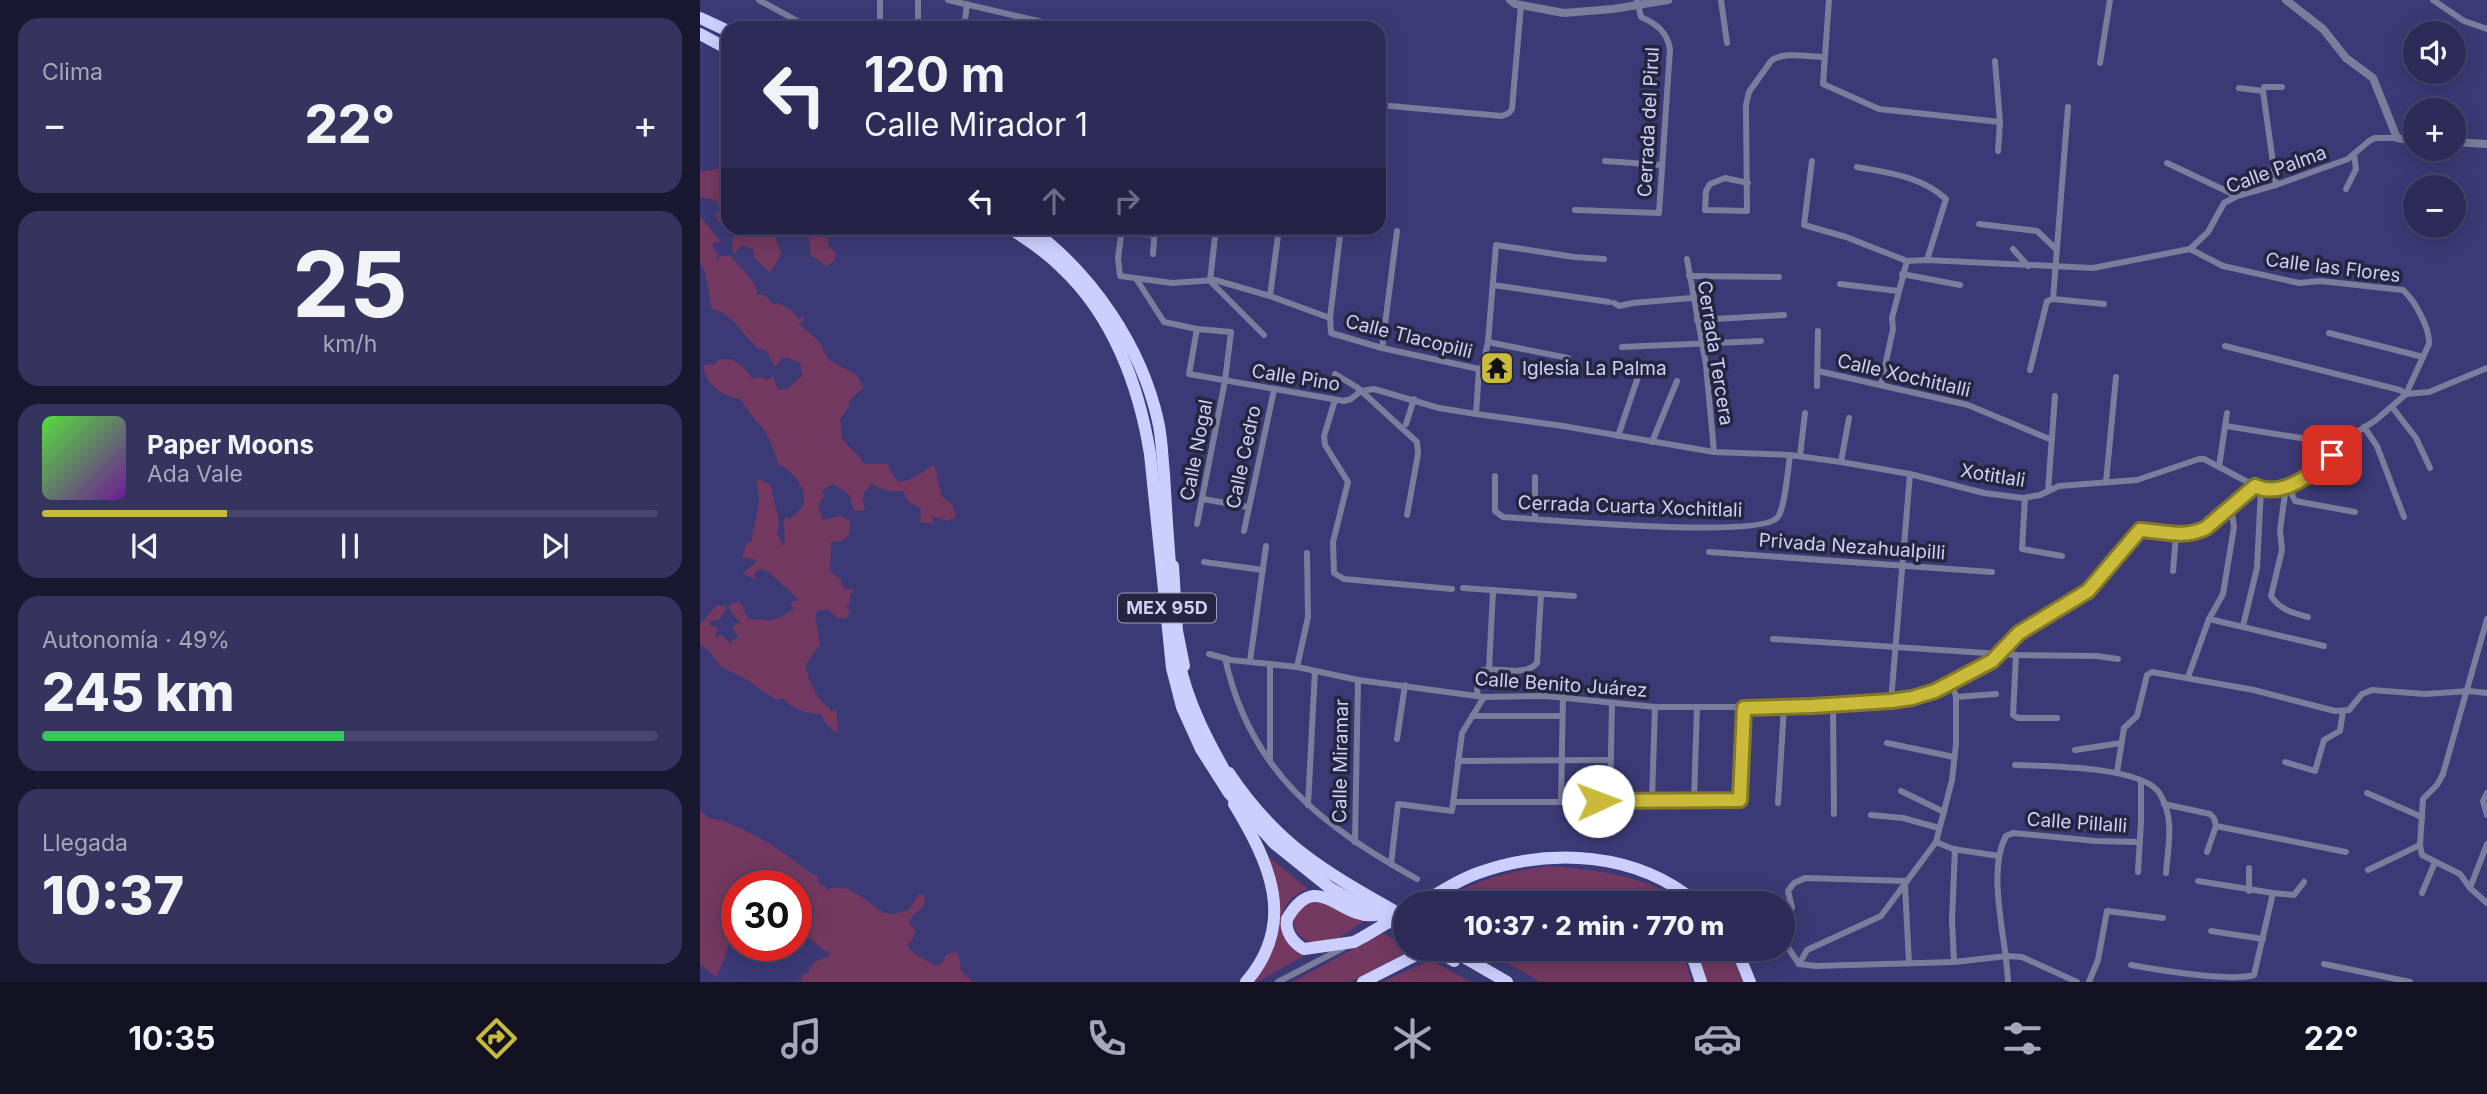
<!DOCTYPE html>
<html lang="es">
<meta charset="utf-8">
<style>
body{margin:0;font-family:Inter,sans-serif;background:#35345e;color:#f1f3f6;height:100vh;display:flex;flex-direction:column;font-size:26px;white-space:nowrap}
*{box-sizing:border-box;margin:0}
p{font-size:23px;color:#a7a7ba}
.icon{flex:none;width:38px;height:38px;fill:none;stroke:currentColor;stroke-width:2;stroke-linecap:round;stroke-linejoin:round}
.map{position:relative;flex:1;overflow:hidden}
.sheet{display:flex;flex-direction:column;gap:18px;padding:18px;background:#191830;width:700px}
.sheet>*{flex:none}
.guide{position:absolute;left:21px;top:21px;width:665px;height:214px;border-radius:21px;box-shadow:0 4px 18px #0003,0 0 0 2px #48486e;background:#2d2c58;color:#f1f3f6;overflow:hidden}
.tools{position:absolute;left:1703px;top:21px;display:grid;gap:14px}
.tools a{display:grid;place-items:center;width:63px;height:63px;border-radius:50%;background:#2d2c58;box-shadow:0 4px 18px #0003,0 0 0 2px #48486e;font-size:35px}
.speed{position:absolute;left:21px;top:870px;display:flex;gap:14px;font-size:35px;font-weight:700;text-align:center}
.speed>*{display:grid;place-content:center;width:91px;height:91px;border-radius:50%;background:#2d2c58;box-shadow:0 4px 18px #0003,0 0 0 2px #48486e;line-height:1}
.speed .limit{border:10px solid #d22;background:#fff;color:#111}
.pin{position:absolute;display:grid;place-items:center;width:60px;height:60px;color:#fff;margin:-30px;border-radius:14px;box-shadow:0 4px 10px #0006}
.me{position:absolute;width:77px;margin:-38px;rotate:88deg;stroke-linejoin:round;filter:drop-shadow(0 0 5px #0008)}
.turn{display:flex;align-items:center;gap:24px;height:147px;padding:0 28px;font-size:32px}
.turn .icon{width:91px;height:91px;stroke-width:2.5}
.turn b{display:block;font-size:49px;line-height:60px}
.lanes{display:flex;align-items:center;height:66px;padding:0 28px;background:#0003;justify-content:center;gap:35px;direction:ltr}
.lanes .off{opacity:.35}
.big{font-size:52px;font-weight:800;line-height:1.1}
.sheet .tile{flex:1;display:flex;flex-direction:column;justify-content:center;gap:10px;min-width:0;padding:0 24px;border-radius:21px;background:#35345e}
.sheet .dial{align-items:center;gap:0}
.dial b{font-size:91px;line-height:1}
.song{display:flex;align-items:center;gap:21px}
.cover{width:84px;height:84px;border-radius:10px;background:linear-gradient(135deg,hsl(110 70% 55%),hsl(280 70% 35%))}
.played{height:7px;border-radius:4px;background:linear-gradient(90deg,#caba3a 30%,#48486e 30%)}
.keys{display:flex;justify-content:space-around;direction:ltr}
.heat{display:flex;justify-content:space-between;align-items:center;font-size:38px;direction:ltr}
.charge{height:10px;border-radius:5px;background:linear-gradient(90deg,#34c759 49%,#48486e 0)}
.trip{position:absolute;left:693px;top:891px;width:402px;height:70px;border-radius:35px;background:#2d2c58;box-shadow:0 4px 18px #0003,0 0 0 2px #48486e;font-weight:800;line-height:70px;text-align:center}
.tab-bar{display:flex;height:112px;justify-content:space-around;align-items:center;background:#121223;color:#a7a7ba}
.tab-bar .icon{width:49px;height:49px}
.tab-bar .active{color:#caba3a}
.tab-bar b{font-size:32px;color:#f1f3f6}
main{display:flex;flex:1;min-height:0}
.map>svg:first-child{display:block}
</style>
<main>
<section class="sheet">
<div class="tile"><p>Clima</p>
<div class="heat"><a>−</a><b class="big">22°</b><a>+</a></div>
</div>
<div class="tile dial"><b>25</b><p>km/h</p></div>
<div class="tile">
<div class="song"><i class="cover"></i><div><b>Paper Moons</b><p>Ada Vale</p></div></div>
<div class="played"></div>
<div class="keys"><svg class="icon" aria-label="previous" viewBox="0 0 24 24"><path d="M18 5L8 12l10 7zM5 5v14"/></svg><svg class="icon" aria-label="pause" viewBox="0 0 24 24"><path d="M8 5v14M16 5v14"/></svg><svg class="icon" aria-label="next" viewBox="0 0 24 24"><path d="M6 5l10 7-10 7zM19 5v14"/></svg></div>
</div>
<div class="tile"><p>Autonomía · 49%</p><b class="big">245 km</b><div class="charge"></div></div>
<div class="tile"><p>Llegada</p><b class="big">10:37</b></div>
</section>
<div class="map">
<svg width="1787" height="982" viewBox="0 0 1787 982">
<rect width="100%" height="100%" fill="#3c3a76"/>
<g fill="#743960">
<polygon points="28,162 28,217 19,223 15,213 21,211 15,200 0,197 0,172 17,169"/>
<path d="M0 216 21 242 12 243 14 251 18 252 16 259 18 260 19 256H31C39 268 57 280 57 294L64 295 73 304 78 303 92 311 98 319 105 317 103 322 98 323C104 329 112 334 118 341 123 346 124 355 130 360 141 370 157 368 163 388L150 400 148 408 140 419C141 425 141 432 142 437 145 445 158 453 164 464H187C190 468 193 477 197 480 205 487 227 469 234 464L242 497 252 504 256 516 248 521 232 516 234 524 220 522 221 509 208 501 203 491C191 492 181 490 171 483L169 488 164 492 163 500 165 510 154 511 149 494 133 484 122 490 124 496 118 505 123 520 141 516 150 521 149 535 141 541 131 542 130 571 140 579 144 589 155 590 150 595V603L145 606 150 611 147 618H138L127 609 117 611 115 618 120 644 106 664C107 679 117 701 130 708L131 712 136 709 138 731 134 732 123 720 122 714C105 714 95 709 82 698L76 700 46 679 23 668 8 650 0 644V624L17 605 27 607 20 619 11 621 9 625 18 628 15 635 17 639 20 634 31 644 33 638 36 641 38 637 32 628 41 621 35 618 28 606 39 601 48 619C76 620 66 625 93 610L91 602 99 600 69 572 60 569 54 573 56 579 42 574 57 562 54 559 42 557 47 543 52 541C51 531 56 522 58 511 60 501 59 491 56 481L60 480 70 484C73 503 81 514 78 533L75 535 79 536 83 546C87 538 82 526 85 517L90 519C93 516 100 511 102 507 111 492 92 469 79 465 76 456 68 434 62 427 53 418 47 410 41 399 23 397 7 385 3 367L8 364 13 365 18 360 31 359 43 367 53 379 60 377 67 380 73 376 78 390 87 389 102 376 100 363 89 358H82L75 367 66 350 58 349C53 342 47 338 43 332 33 321 27 312 12 309L6 274 0 263Z"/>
<polygon points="35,228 69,228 73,231 81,254 70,273 55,258 53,249 41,245 34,255 32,244"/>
<polygon points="108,228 129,228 128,245 136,254 134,261 127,266 111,256"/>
<path d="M0 810 8 818C29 819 72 844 89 857 99 864 106 871 117 876L120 886 124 885 128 891 131 888C136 888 144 888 149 889 151 890 182 910 183 913L192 914 208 911 219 894 225 895 224 906 213 915 209 923 216 931 212 940 207 945 212 952 236 966 242 963 247 954 256 952 259 956 261 971 273 982H94L101 981 103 974 108 973 114 962 131 955C124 948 116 945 110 939 105 933 104 929 96 925V886H37V926L33 927C27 945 26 960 16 977L0 964Z"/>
<path d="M569 857 608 889C588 896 579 911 582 932L609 953 557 982H549L575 934Z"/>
<path d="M850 866C899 870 945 876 987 903H904L882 900 853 899 831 903H735C774 881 805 872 850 866Z"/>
<path d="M609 901 623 902 664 921C653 928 642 937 630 941 610 947 590 937 594 914Z"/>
<polygon points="683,933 705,946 705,948 713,950 650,982 592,982"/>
<polygon points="784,949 972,949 986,964 992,982 840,982"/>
<polygon points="989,949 1029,949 1043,982 1004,982"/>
<polygon points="731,960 771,982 681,982"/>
</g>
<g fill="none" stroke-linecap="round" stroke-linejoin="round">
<g stroke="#7b7d9d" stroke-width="6">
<polyline points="59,0 110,28"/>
<polyline points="180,0 180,28"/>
<polyline points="248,0 351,24"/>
<polyline points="1021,0 1027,43"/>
<polyline points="1129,0 1123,84 1179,109 1300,122"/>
<polyline points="1733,0 1764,21 1787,29"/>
<polyline points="218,28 218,0"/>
<polyline points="264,28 267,4"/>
<polyline points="1295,61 1300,122 1298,151"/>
<polyline points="1400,63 1410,0"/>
<polyline points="1539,88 1563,91"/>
<polyline points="679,105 802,116 809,113 812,109 821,5"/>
<polyline points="905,161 961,165"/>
<polyline points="1112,161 1104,225 1146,237 1207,261 1227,260 1393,268 1490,249 1508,232 1524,203 1537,196 1576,185 1648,159 1669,141 1675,138 1697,138"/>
<polyline points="1467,163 1537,196"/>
<path d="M1157 167C1189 173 1221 176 1246 199L1227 260"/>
<path d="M1048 183 1025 178 1010 184 1006 191 1005 210 1047 211 1046 105 1049 92 1071 61C1083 51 1109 57 1124 57"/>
<polyline points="1576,185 1563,91 1564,87 1582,87"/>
<polyline points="1646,189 1656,169 1654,154"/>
<path d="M875 210 959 213 970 49C967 32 957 24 941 17L937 0"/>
<polyline points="1279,224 1337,231 1357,250"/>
<polyline points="373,228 454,235"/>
<polyline points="422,228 418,258 420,276 472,283 515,280 570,296 630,318"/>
<polyline points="516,228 510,281 564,335"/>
<polyline points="641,228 630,318 631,333 682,348 779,369"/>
<polyline points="1313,249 1328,266"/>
<path d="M1490 249 1523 266 1599 283 1620 281 1703 290C1715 301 1730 328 1729 344L1706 394 1700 390 1525 346"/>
<polyline points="453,254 455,228"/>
<polyline points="987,259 1006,365 1014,452"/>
<polyline points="1202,274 1260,285"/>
<polyline points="989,276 1079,277"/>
<polyline points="437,280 464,322 497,329 531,332 525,381 497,524"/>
<polyline points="1140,284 1198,291"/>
<polyline points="793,285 909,302"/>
<polyline points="570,296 579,228"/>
<polyline points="1353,299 1404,304"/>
<polyline points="914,303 919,306 933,303 992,298"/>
<polyline points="997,320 1084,315"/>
<polyline points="497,329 489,374 644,401 651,399 661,391 674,389 739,408 776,414 863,426 1014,452 1090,455 1141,462 1210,474 1284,493 1323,498 1340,495 1359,486 1437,480 1499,459 1504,459 1561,489 1586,487 1622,465 1632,455 1638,444 1676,420 1706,394 1729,392 1787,368"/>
<polyline points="1629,333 1723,357"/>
<polyline points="788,342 868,358"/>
<polyline points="922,347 1061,341"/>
<polyline points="682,348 697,231"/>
<polyline points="1330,370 1347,301 1353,299 1368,107"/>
<polyline points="1118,371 1268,405 1352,440"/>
<polyline points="635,374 658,388 717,442 718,454 707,515"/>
<polyline points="1181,385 1193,329 1192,318 1207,261"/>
<polyline points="1117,386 1118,331"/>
<polyline points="635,400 624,436 625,445 648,482 633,542 634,573 644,579 752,589"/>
<polyline points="1692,407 1716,438 1730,468"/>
<polyline points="776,414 779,369 782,368 788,342 796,245 874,257 904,259"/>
<polyline points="706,424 714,399"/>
<polyline points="1526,426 1638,444"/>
<polyline points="1664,427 1677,446 1704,517"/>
<polyline points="918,436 940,371"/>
<polyline points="952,442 977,381"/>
<polyline points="1100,456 1105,413"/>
<polyline points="1141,462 1149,418"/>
<polyline points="1519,467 1527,413"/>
<path d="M795 476V511L803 517C842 519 1057 539 1077 518 1085 510 1088 468 1090 455"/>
<polyline points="835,477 835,519"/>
<polyline points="1406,482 1416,377"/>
<polyline points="1594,483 1592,495 1595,501 1655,512"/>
<path d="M1586 487 1580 530 1582 550 1571 596C1580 610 1593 613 1608 617"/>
<polyline points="1348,491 1355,396"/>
<polyline points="1325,498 1322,549 1362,556"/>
<polyline points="503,499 548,507"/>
<polyline points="544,531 574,390"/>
<polyline points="1009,552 1292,572"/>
<polyline points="504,562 563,570"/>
<polyline points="1473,571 1476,535"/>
<polyline points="763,588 874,596"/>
<polyline points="1509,619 1624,646"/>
<polyline points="1787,619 1743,774 1737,785 1723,799 1720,845 1722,855 1760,874 1770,888 1787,903"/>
<polyline points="1543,626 1557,568 1561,489"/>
<polyline points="1073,639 1316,655 1397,656 1418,659"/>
<polyline points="509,654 531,660 597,667 658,680 784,697 846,696 955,707 1112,707 1191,701 1225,695 1252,683"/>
<polyline points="1316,655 1313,715 1318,718 1357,718"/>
<path d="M525 658C550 772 621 825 717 879"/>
<polyline points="550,661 566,546"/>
<polyline points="597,667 608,617 607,553"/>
<polyline points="789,669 793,591"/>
<polyline points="1488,677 1509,619 1523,594 1534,527 1531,507"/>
<path d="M777 696 778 674 783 670C799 667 825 677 837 663L841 594"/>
<polyline points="1256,697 1296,694"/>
<polyline points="1191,701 1210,474"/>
<polyline points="1133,705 1134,814"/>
<polyline points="772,716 862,716"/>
<polyline points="697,739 705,685"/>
<polyline points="1187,743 1254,757"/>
<polyline points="1375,750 1421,743"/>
<polyline points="570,759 570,664"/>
<polyline points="758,761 910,760"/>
<polyline points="1585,762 1615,771 1624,740 1640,731 1643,711"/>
<path d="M1315 765C1345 766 1444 766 1460 794 1475 819 1468 846 1466 873"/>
<polyline points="1417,772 1424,728 1437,716 1447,675 1452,672 1554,690 1635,711 1649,710 1662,694 1672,690 1725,694 1769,691 1787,693"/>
<polyline points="1201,791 1244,812"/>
<polyline points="1667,793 1722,817"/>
<polyline points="1787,793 1783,801 1787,815"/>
<polyline points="952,799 955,707"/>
<polyline points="910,800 912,704"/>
<polyline points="994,800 997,707"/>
<polyline points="898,801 1040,800 1044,708"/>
<polyline points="753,802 861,802 863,697"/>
<polyline points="1078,803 1084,707"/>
<polyline points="1464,804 1510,814 1514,818 1516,826 1646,852"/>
<polyline points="608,805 615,671"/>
<polyline points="1171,815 1203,818 1239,828"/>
<polyline points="655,842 658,680"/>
<polyline points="1236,842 1253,849 1299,856"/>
<polyline points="1507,852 1516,826"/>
<polyline points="691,864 698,804 752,811 762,733 784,697"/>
<polyline points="1668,870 1720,845"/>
<polyline points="1438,872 1441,822 1441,781"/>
<polyline points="1205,885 1209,963"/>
<polyline points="1770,888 1787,844"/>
<polyline points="1549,891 1549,868"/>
<polyline points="1573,893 1594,895 1604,882"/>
<polyline points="1722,893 1735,862"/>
<polyline points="1083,923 1092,908 1088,891 1094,883 1105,878 1207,881"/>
<polyline points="1511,931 1563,939"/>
<polyline points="1083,940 1099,964"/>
<polyline points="1254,962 1252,920 1255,849"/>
<polyline points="1624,964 1710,982"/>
<path d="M1431 965C1458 970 1530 982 1554 975L1573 893 1498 881"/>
<polyline points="578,982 643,948"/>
<path d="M1308 982C1307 941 1286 873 1306 836L1313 833 1396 841 1439 842"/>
<path d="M1377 982 1322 957 1307 956 1254 962 1116 966 1099 964 1107 950 1181 916 1236 842 1252 780 1256 744V697L1252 683 1292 661 1319 633 1388 591 1435 533 1440 531C1463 531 1483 539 1506 528L1555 486"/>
<polyline points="1389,982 1398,960 1407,911 1463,918"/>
</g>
<g stroke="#7b7d9d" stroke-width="8">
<polyline points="810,0 815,4 864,13 913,9 968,0"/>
<polyline points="1586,0 1623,29 1646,58 1673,78 1697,138 1715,141"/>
<polyline points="1754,142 1787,144"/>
</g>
<g stroke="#cccffe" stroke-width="12">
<polyline points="0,18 28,31"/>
<polyline points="0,34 28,49"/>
<polyline points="473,566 477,631 484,666"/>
<path d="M529 773C579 848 629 874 705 917"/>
<path d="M534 804C569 862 598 922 546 982"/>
<path d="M722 903C740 892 758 880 778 873 851 847 937 852 997 903"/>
<path d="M665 936 654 942 604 949C593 943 585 932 587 919 617 867 640 920 675 915"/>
<polyline points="733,948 754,961"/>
<polyline points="748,948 807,982"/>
<polyline points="984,948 994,961 1001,982"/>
<polyline points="1036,948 1050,982"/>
<polyline points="663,982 722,952"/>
</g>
<g stroke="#cccffe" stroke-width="12">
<path d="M309 228C327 239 346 252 361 267 413 315 439 386 450 454L472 668 482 707 501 749 529 793 574 843 630 888 699 926"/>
<path d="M330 228C392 274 441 345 458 421 462 438 462 456 464 474 466 508 468 542 471 576"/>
<path d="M478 656C486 702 510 745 532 784"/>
<polyline points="665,936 705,912"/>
</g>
</g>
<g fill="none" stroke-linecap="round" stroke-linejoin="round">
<g stroke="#837926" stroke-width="18">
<path id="route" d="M898 801 1040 800 1044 708 1112 706 1191 701 1212 698 1235 691 1292 661 1319 633 1388 591 1440 530C1463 531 1483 539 1506 528L1555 486C1582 499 1615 473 1632 455"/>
</g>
<use href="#route" stroke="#caba3a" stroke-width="12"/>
</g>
<defs>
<g id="temple-square" transform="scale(1.75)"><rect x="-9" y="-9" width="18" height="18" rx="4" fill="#caba3a" stroke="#262641"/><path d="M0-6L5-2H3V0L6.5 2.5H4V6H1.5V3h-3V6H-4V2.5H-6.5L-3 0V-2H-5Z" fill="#111"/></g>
</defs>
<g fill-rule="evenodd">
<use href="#temple-square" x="797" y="368"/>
</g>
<g text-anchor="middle" stroke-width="7" stroke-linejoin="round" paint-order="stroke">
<rect fill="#262641" stroke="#9c9dbf" stroke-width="2" x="418" y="593.5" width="98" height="29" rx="5"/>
<g font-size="18" font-weight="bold" fill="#ced0f5">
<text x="467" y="614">MEX 95D</text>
</g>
<g font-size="19" fill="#ced0f5" stroke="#262641">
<text transform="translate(948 122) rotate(-87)" y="7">Cerrada del Pirul</text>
<text transform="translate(1576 169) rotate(-20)" y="7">Calle Palma</text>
<text transform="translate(1633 267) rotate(7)" y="7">Calle las Flores</text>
<text transform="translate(709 336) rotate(14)" y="7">Calle Tlacopilli</text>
<text transform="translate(1016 353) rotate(81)" y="7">Cerrada Tercera</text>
<text transform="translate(1204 375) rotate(13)" y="7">Calle Xochitlalli</text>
<text transform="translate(596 377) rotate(9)" y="7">Calle Pino</text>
<text transform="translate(496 450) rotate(-79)" y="7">Calle Nogal</text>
<text transform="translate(543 457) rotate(-78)" y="7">Calle Cedro</text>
<text transform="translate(1293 475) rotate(9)" y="7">Xotitlali</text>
<text transform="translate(930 506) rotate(2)" y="7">Cerrada Cuarta Xochitlali</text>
<text transform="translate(1152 546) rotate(4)" y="7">Privada Nezahualpilli</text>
<text transform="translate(861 684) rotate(4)" y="7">Calle Benito Juárez</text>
<text transform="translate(640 761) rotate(-89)" y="7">Calle Miramar</text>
<text transform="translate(1377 822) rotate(4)" y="7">Calle Pillalli</text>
</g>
<g font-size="19" fill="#ced0f5" stroke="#262641" text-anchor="start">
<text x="822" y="375">Iglesia La Palma</text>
</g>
</g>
</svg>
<div class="tools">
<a><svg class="icon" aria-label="sound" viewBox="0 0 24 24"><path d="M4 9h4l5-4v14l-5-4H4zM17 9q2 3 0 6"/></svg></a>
<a>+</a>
<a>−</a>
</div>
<div class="speed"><div class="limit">30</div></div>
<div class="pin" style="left:1632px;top:455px;background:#d93025"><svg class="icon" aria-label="arrive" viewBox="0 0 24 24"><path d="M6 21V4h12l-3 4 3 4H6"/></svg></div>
<svg class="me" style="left:898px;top:801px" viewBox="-20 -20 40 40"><circle r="19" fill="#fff"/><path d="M0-13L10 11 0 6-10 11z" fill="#caba3a"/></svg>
<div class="trip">10:37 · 2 min · 770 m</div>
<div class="guide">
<div class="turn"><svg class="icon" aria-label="left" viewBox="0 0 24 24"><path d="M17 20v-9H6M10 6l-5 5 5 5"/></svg><div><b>120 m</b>Calle Mirador 1</div></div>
<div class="lanes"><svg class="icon" aria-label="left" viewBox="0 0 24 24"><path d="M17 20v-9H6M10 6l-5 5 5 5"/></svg><svg class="icon off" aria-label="ahead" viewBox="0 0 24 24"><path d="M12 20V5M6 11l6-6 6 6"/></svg><svg class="icon off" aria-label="right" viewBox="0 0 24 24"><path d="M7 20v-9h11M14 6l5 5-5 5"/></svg></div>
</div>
</div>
</main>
<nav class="tab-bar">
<b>10:35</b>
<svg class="icon active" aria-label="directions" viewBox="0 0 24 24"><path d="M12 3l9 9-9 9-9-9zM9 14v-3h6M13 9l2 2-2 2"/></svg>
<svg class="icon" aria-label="music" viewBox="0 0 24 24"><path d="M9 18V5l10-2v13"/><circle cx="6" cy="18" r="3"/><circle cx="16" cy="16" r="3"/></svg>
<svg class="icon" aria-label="phone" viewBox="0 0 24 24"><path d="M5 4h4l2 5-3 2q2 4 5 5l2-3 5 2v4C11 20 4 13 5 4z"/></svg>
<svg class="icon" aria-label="climate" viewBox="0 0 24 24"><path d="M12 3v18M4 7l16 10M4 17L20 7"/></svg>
<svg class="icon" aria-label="car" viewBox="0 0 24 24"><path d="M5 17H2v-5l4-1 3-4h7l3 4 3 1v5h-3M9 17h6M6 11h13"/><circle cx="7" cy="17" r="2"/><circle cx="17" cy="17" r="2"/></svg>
<svg class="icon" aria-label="filters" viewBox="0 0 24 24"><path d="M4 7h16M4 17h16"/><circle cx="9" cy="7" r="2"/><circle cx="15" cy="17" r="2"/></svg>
<b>22°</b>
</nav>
